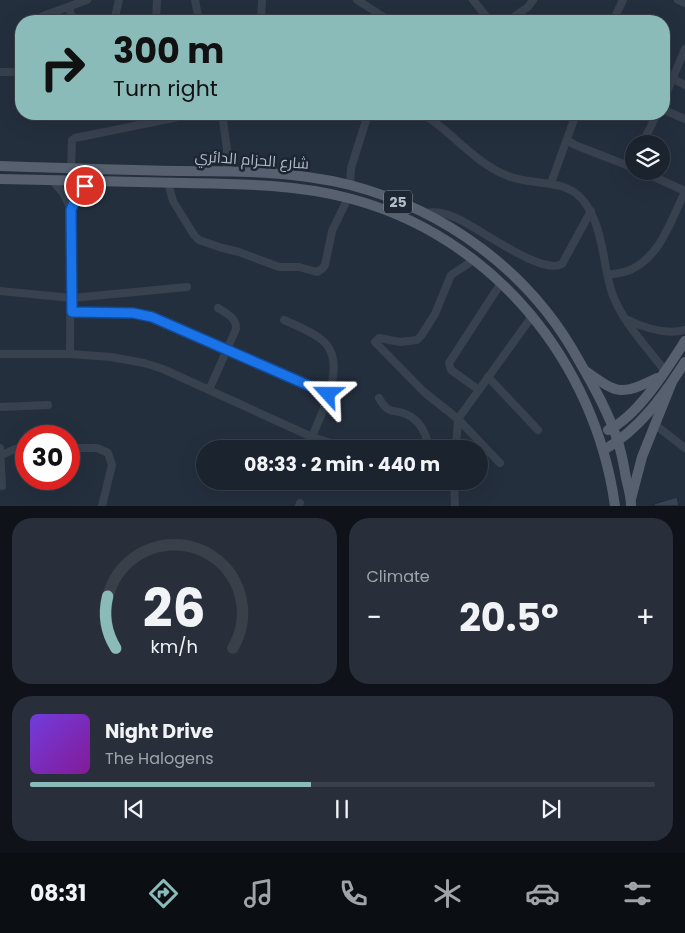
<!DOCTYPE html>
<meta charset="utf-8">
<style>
body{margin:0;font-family:Poppins,Cairo,sans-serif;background:#282f3a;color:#f1f3f6;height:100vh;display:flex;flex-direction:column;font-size:19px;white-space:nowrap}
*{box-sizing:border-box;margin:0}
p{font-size:16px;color:#a0a4aa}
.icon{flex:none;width:28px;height:28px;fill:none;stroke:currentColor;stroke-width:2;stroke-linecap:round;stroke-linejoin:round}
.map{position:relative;height:506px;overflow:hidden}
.sheet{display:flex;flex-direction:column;gap:12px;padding:12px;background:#0f1319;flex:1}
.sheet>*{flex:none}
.banner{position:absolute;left:15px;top:15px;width:655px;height:105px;border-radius:20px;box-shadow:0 5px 20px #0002,0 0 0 1px #39404a;background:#8bbbb9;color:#111;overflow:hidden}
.tools{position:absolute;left:625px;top:135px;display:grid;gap:10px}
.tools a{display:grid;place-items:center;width:45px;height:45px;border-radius:50%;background:#1b232e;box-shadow:0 5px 20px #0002,0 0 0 1px #39404a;font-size:25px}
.speed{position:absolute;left:15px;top:425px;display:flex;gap:10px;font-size:25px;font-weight:700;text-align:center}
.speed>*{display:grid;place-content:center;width:65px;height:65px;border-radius:50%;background:#1b232e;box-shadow:0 5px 20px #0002,0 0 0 1px #39404a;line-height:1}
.speed .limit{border:8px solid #d22;background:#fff;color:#111}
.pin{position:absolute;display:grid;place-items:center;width:42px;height:42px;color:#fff;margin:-21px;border:2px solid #fff;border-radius:50%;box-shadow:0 1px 5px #0007}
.me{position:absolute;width:55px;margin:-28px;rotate:294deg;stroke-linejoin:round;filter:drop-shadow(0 0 4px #0008)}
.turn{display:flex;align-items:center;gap:18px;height:105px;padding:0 15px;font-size:22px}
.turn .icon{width:65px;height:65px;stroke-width:2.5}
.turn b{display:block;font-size:35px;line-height:42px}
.big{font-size:38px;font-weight:700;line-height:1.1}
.sheet .widget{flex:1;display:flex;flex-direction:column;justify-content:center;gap:8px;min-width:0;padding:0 18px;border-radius:20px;background:#282f3a}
.sheet .dial{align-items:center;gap:0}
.dial svg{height:130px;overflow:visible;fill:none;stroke:#39404a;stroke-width:7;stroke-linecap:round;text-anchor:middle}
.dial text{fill:#f1f3f6;stroke:none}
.song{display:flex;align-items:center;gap:15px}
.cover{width:60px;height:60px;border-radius:8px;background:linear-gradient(135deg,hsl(260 70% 55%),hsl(290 70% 35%))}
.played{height:5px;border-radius:2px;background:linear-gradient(90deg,#8bbbb9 45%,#39404a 45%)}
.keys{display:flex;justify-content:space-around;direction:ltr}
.heat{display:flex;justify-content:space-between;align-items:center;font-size:28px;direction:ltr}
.sheet .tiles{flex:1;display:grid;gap:12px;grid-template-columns:1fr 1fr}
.widget:last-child{grid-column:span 2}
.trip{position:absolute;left:196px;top:440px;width:292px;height:50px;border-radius:25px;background:#1b232e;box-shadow:0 5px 20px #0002,0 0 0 1px #39404a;font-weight:700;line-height:50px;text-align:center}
.dock{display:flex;height:80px;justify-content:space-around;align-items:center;background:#0b0e12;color:#a0a4aa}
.dock .icon{width:35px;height:35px}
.dock .selected{color:#8bbbb9}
.dock b{font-size:22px;color:#f1f3f6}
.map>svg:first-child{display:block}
</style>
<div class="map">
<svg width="685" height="506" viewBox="0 0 685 506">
<rect width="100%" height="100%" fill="#242f3e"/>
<polygon fill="#364354" stroke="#1f2835" points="677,497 679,506 654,506 654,504"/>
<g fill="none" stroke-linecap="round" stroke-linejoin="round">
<g stroke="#38414e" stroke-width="8">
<polyline points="195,0 199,21"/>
<polyline points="357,0 390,21"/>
<polyline points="473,0 490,21"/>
<polyline points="678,0 685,3"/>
<polyline points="69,8 73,21"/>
<polyline points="43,16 87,0"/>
<polyline points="114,21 119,0"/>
<polyline points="156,21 157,0"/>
<polyline points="261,21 262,0"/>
<polyline points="508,21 528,7 533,0"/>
<polyline points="613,21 623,0"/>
<polyline points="0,72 21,72"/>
<polyline points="673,79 685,85"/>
<polyline points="664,99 685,49"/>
<polyline points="664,110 685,119"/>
<polyline points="222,114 227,149 227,171"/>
<path d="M423 114C453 132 474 163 508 176 532 186 564 178 582 199 604 225 602 263 612 293 623 323 646 346 665 371"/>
<polyline points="567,140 575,145 634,168"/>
<polyline points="642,144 657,114"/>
<polyline points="71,168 72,140 75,138 193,114"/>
<polyline points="641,171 685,191"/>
<polyline points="52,180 63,193 71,209"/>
<polyline points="168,183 173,201 194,235 199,240 219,247 239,252 279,267 299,267 317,272 322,269 325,265 332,231 348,198"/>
<polyline points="551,183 576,114"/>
<polyline points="350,185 351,168 368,114"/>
<path d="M424 213C435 211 445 213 454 217 477 226 541 276 562 264L591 211"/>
<polyline points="474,260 451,275 435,314 421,336 417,340 400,342 379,338 375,342 424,392 458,419 500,463"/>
<path d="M608 275C616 273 625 273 632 269 661 255 671 220 685 192"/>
<polyline points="0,291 72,298 187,287"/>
<polyline points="72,312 133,313 152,317 328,394"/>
<path d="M626 319C644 328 665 335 685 330"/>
<path d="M284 320C297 326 311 331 322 340 349 362 322 412 312 437"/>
<polyline points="0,354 70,354 111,357 144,363 163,369 209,390 312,437 350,449"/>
<polyline points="70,354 71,210 79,191 93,181"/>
<polyline points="488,377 538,430"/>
<path d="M209 390 236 329C237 318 226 313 218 308"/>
<polyline points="479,390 451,370 449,363 501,283"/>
<path d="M379 398C389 416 393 408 408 415 421 422 427 436 429 449"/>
<polyline points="0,407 48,405"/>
<polyline points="654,424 685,448"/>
<polyline points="0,448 2,486"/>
<polyline points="69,448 97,448 108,453 112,465 102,506"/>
<polyline points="456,449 458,419 533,315"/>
<polyline points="0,456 15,449 26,448"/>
<polyline points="454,481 455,506"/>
<polyline points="299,506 300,503"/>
</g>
<g stroke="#56606e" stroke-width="10">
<path d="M0 166C59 168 118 170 178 171 235 171 294 171 350 185 446 210 530 272 578 359 593 385 609 413 618 442 622 454 624 466 626 478 628 487 631 496 631 506"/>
<path d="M0 179C61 180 123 182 184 183 239 184 294 184 348 198 492 235 595 361 615 506"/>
<path d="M587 372C619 395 622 395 657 378"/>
<path d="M608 430C638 416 667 369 685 341"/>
<path d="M604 450C640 429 663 396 685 362"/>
<polyline points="631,499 642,457 672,382"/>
</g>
</g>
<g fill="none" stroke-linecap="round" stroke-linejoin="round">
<g stroke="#114b97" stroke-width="12">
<polyline id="route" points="85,186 77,195 71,210 72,312 133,313 152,317 328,394"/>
</g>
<use href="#route" stroke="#1a73e8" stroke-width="9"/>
</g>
<g text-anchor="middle" stroke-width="5" stroke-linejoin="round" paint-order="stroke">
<rect fill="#1d2633" stroke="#878f9c" stroke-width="1" x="384" y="190.5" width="28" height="23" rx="4"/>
<g font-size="14" font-weight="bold" fill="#b4bcc9">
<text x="398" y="207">25</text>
</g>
<g font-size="15" fill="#b4bcc9" stroke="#1d2633">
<text transform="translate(252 160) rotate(4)" y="5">شارع الحزام الدائري</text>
</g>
</g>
</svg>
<div class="tools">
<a><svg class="icon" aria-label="layers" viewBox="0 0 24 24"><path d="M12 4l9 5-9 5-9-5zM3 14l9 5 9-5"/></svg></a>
</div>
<div class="speed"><div class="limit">30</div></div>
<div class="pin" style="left:85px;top:186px;background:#d93025"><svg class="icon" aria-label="arrive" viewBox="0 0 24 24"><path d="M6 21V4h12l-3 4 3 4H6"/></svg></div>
<svg class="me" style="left:328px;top:394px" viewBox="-20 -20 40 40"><path d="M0-17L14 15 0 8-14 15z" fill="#1a73e8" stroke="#fff" stroke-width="4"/></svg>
<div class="trip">08:33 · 2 min · 440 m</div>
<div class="banner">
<div class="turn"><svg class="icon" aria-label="right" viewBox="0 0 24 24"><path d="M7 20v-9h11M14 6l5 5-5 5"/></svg><div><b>300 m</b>Turn right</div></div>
</div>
</div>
<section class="sheet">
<div class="tiles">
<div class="widget dial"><svg viewBox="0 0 100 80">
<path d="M14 69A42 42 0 1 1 86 69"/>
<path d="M14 69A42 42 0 0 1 9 37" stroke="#8bbbb9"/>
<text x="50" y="56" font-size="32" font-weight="700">26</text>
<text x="50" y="72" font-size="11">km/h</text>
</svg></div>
<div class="widget"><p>Climate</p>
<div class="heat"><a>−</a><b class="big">20.5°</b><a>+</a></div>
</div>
<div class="widget">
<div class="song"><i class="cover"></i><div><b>Night Drive</b><p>The Halogens</p></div></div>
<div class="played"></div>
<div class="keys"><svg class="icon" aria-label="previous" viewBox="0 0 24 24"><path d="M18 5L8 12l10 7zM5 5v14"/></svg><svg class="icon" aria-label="pause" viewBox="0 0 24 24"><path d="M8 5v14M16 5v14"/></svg><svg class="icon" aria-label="next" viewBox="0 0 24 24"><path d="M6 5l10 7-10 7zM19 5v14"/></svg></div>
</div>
</div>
</section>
<nav class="dock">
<b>08:31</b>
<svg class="icon selected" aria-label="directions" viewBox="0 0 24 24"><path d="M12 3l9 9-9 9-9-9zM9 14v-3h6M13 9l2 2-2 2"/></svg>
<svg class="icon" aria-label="music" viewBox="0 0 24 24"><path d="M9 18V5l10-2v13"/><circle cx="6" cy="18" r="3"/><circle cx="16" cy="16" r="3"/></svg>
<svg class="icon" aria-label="phone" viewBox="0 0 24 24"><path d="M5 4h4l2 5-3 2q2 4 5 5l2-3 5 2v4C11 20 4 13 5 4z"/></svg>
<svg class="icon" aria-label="climate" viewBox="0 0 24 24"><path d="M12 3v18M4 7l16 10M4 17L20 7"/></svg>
<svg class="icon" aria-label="car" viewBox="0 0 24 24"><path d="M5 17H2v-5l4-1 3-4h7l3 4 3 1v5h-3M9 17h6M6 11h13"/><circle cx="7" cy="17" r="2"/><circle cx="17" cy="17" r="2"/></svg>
<svg class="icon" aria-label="filters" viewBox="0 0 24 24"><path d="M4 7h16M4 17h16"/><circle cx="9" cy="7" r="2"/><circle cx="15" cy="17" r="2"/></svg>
</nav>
